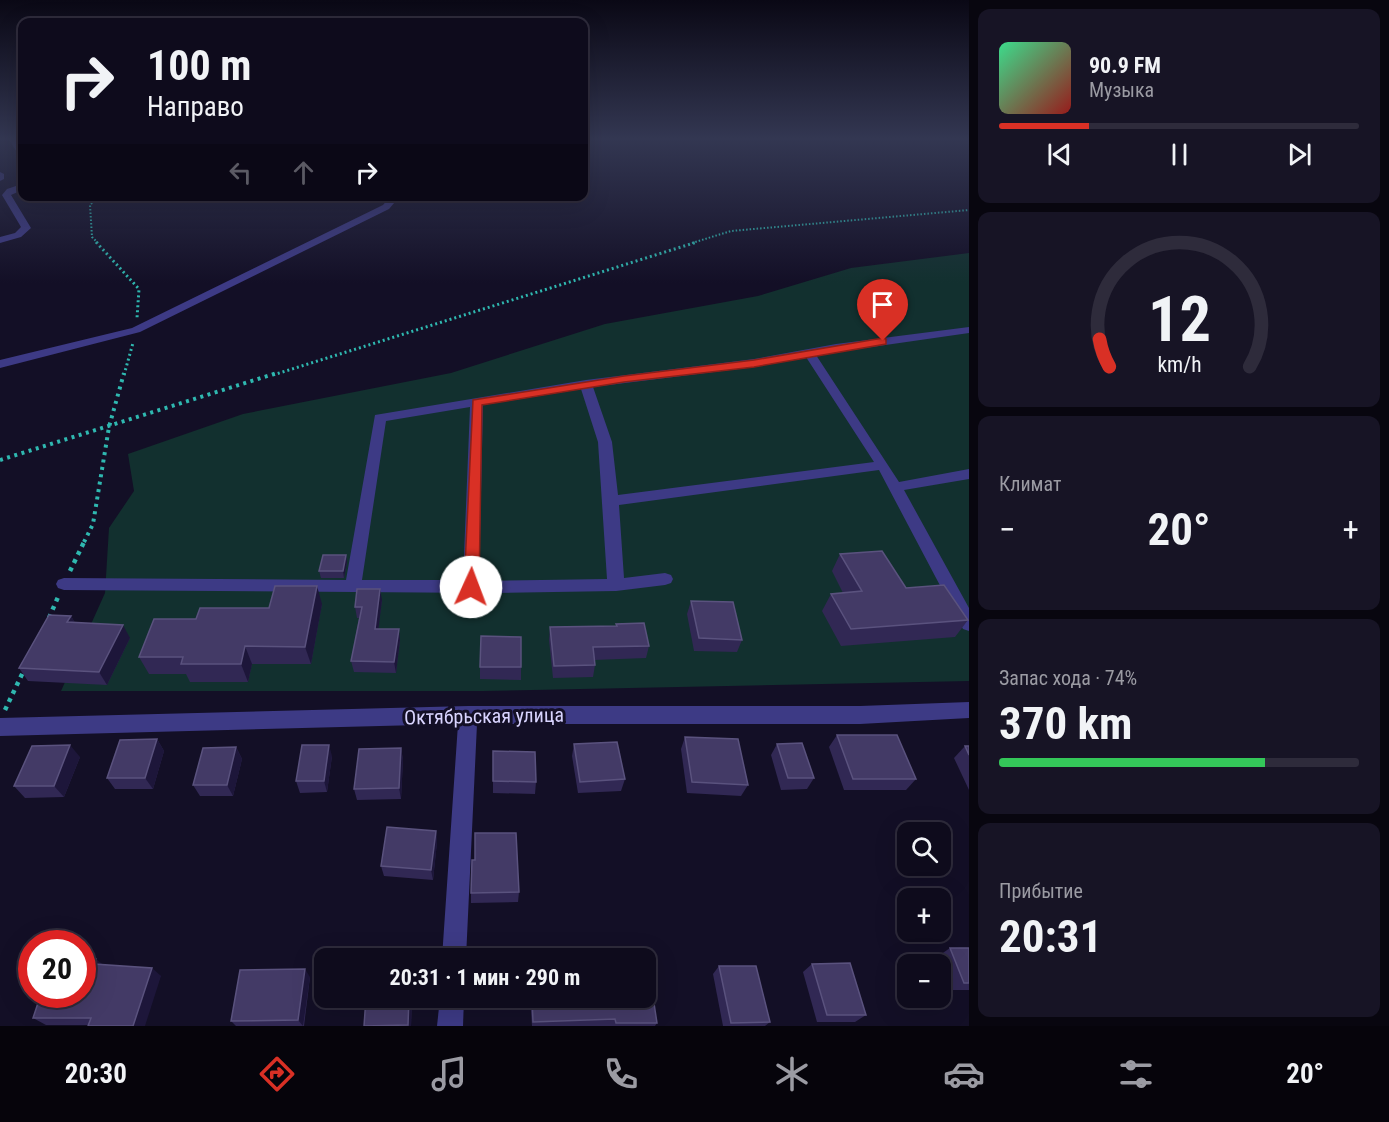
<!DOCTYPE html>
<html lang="ru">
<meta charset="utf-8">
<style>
body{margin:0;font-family:"Roboto Condensed",sans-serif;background:#171425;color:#f1f3f6;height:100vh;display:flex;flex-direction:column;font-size:22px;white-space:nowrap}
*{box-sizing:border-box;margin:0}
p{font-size:20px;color:#9b9ba3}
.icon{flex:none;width:33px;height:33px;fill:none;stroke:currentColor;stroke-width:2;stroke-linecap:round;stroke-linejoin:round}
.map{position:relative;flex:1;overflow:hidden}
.drawer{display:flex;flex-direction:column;gap:9px;padding:9px;background:#08060f;width:420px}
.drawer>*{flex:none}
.banner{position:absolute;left:18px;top:18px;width:570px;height:183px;border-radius:12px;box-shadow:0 6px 24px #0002,0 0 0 2px #2e2b3b;background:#0e0b1c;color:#f1f3f6;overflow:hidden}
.buttons{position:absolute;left:897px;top:822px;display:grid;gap:12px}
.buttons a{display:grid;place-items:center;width:54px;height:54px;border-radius:12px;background:#0e0b1c;box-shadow:0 6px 24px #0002,0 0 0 2px #2e2b3b;font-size:30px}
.speed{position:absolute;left:18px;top:930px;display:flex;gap:12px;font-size:30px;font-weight:700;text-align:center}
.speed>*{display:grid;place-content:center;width:78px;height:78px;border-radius:50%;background:#0e0b1c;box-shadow:0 6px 24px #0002,0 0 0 2px #2e2b3b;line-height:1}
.speed .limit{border:9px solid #d22;background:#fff;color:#111}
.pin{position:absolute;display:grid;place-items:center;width:51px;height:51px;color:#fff;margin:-62px -26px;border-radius:50% 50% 50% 0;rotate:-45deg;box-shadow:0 0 6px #0007}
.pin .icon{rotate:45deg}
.me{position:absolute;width:66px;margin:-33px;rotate:2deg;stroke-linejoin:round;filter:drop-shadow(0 0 4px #0008)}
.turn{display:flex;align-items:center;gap:21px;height:126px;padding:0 30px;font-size:27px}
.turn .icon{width:78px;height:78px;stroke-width:2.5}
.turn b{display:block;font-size:42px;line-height:51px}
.lanes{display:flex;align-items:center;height:57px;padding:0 30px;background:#0003;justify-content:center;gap:30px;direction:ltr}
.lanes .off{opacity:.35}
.big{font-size:45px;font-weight:700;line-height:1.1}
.drawer .card{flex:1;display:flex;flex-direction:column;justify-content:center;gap:9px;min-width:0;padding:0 21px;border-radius:12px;background:#171425}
.drawer .dial{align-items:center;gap:0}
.dial svg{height:156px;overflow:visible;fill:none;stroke:#2e2b3b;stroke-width:7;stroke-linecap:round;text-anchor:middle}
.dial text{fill:#f1f3f6;stroke:none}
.song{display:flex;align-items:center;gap:18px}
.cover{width:72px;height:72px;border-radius:9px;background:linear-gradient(135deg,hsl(150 70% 55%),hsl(0 70% 35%))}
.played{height:6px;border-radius:3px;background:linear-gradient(90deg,#d93025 25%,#2e2b3b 25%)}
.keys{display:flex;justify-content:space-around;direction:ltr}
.heat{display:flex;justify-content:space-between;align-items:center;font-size:33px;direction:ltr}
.charge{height:9px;border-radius:4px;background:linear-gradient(90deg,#34c759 74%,#2e2b3b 0)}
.trip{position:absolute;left:314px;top:948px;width:342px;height:60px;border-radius:12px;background:#0e0b1c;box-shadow:0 6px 24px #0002,0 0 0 2px #2e2b3b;font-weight:700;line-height:60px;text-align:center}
.dock{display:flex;height:96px;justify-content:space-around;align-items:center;background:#06040b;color:#9b9ba3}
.dock .icon{width:42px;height:42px}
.dock .on{color:#d93025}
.dock b{font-size:27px;color:#f1f3f6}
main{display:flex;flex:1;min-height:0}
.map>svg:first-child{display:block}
</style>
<main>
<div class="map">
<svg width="969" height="1026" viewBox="0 0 969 1026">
<rect width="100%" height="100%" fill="#130f26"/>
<polygon fill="#12302f" points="969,253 969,681 482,691 61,691 105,593 109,528 134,491 128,454 243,414 451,373 605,324 758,296 851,268"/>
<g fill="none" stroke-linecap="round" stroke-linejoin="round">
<g stroke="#2fb8b0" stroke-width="2" stroke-dasharray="1.5 2" stroke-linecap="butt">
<polyline points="98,243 92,237 90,205 99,196"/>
<polyline points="692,243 731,231 969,210"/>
</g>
<g stroke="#2fb8b0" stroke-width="3" stroke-dasharray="2 3" stroke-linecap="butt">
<polyline points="96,242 139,289 137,318"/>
<polyline points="124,375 133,343"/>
<polyline points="273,375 697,242"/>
</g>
<g stroke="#2fb8b0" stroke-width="4" stroke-dasharray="3 4.5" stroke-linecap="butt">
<polyline points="0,460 277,373"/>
<polyline points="84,542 93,524 109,427 124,373"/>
</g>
<g stroke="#2fb8b0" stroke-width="4.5" stroke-dasharray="4 5" stroke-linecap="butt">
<polyline points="70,571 85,540"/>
<polyline points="49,618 58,597"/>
<polyline points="5,710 24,670"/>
</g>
<g fill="#3d3a85" fill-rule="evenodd">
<polygon points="9,140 16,140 22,148 22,155 19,155"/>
<polygon points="0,172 4,174 4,179 0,181"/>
<polygon points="22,184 22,190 11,195 31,228 21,237 0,243 0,237 15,233 21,227 2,195 7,189"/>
<polygon points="26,196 44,196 40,199"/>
<polygon points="391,196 400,196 389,209 140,332 0,368 0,360 132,328 383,205"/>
<path d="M969 327V333L816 355 899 482 969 469V479L904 490 969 608V631L963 629 879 470 619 505 624 578 665 573 671 575 673 579 671 583 665 585 616 591 490 593 64 590 58 588 56 584 58 580 64 578 346 580 375 415 586 380 754 359 836 344ZM806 357 874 462 618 495 612 442 593 387 754 367ZM581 389 598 442 607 579 479 581 483 405ZM470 407 463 580H362L386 421Z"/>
<polygon points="969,702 969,718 860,724 477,724 466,958 442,958 458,724 0,736 0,718 468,706 860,706"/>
<polygon points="440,998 464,998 463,1026 437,1026"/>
</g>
</g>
<g fill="#312854">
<polygon points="840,554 906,588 968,620 955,637 841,646 822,611 831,594 843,593 832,571"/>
<polygon points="346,555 347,562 344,578 321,578 319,571"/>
<polygon points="382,600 378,629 400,640 396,673 354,672 351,661 359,618 357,618 355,607"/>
<polygon points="691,601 742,640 737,652 694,651 687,614"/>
<polygon points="322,604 311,664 252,664 248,682 190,682 186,674 149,674 139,657 196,619 269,608"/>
<polygon points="71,616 75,623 130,638 107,685 28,681 19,668"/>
<polygon points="616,624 649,646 646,658 594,660 595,665 593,677 553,678 549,640 550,627 616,626"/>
<polygon points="480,667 521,667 521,680 480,679"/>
<polygon points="837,735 916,779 906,790 844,790 829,747"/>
<polygon points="685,737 748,785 741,796 687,793 681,749"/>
<polygon points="157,739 164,751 153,789 115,789 107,778"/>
<polygon points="574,744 625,779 621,791 578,793 572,756"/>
<polygon points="777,744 814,778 807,789 781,790 771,755"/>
<polygon points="965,746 969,746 969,790 954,758"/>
<polygon points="236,747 242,759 233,796 200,796 193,785"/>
<polygon points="401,748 403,760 401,799 357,800 354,789"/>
<polygon points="493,751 536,782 535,794 493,793"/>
<polygon points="332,756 327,792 300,793 296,781"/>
<polygon points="80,757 64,797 25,798 14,786"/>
<polygon points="436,831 437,842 433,880 384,876 381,866"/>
<polygon points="519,892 518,902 471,903 471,893"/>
<polygon points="950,948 969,948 969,990 951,990 937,957"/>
<polygon points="103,964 161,976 88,1025 46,1025 33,1018"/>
<polygon points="812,964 866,1015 855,1022 817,1022 803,972"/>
<polygon points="719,966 770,1022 765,1026 723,1026 713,974"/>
<polygon points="310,977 304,1026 236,1026 231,1021"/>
<polygon points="366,998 412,998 411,1026 364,1026"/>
<polygon points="530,998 645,998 657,1023 655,1026 532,1026"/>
</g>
<g fill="#1d163a">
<polygon points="346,555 347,562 344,578 343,571"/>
<polygon points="317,586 322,604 311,664 305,647"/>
<polygon points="380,589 382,600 377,640 375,629"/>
<polygon points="71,616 79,629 67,622"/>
<polygon points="123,625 130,638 107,685 99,672"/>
<polygon points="399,629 400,640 396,673 394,662"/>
<polygon points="245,646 252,664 248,682 241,664"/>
<polygon points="157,739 164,751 153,789 145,778"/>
<polygon points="70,745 80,757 64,797 54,786"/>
<polygon points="329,745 332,756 327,792 324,781"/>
<polygon points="236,747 242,759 233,796 227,785"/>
<polygon points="401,748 403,760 401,799 399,788"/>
<polygon points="436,831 437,842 433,880 431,870"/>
<polygon points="96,959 106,967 94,964"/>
<polygon points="152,968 161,976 145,1026 133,1026"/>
<polygon points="305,969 310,977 303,1026 298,1020"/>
<polygon points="409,998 412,998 411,1026 409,1026 408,1025"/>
</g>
<g fill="#433a66" stroke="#5a527e" stroke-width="1.5">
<polygon points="882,551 906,588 944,585 968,620 851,629 831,594 862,591 840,554"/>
<polygon points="323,555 346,555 343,571 319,571"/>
<polygon points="275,586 317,586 305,647 245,646 241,664 181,664 183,657 139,657 154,619 196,619 200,608 269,608"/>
<polygon points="357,589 380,589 375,629 399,629 394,662 351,661 362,607 355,607"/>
<polygon points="691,601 733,602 742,640 699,638"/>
<polygon points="49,615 71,616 67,622 123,625 99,672 19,668"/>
<polygon points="644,623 649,646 593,647 595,665 554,666 550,627 617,626 616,624"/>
<polygon points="481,636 521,637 521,667 480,667"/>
<polygon points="837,735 897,735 916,779 853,779"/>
<polygon points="685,737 738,739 748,785 692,782"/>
<polygon points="157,739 145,778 107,778 120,740"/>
<polygon points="617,742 625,779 580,782 574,744"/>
<polygon points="802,743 814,778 788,778 777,744"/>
<polygon points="70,745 54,786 14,786 32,746"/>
<polygon points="302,745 329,745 324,781 296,781"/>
<polygon points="965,746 969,746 969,755"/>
<polygon points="236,747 227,785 193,785 203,748"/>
<polygon points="401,748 399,788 354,789 359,749"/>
<polygon points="493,751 535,752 536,782 493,781"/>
<polygon points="387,827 436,831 431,870 381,866"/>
<polygon points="475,833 516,833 519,892 471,893 472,860 475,860"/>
<polygon points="950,948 969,948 969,983 964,983"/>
<polygon points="82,959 96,959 94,964 152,968 133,1026 88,1026 91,1018 33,1018 41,994 82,994"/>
<polygon points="850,963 866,1015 827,1015 812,964"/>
<polygon points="645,964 648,964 657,1023 616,1023 615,1019 533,1022 532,998 645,998"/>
<polygon points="719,966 756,966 770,1022 731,1023"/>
<polygon points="305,969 298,1020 231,1021 240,970"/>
<polygon points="366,998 409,998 408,1025 364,1026"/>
</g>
<linearGradient id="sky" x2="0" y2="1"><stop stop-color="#0a0815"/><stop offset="0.49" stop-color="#333752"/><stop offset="1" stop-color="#333752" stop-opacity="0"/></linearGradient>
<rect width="969" height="283" fill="url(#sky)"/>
<polygon fill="#d93025" stroke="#8d1f18" stroke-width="1.5" points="883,338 886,339 886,344 754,367 624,382 482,405 479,587 477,591 466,591 464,587 473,400 624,376 754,360"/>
<g text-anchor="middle" stroke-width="6" stroke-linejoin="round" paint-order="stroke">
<g font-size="20" fill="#d9d4ff" stroke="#130f26">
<text transform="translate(484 716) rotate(-1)" y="7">Октябрьская улица</text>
</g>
</g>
</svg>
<div class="buttons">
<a><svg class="icon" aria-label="search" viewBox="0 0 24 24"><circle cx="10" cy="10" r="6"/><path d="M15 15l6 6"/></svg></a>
<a>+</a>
<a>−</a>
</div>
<div class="speed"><div class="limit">20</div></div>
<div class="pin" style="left:883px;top:341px;background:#d93025"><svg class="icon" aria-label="arrive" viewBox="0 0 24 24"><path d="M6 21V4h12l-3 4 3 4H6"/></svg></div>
<svg class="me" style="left:471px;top:587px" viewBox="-20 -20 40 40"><circle r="19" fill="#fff"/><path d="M0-13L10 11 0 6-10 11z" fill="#d93025"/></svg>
<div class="trip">20:31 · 1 мин · 290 m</div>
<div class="banner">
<div class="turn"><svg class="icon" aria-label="right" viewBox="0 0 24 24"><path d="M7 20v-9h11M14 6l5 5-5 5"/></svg><div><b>100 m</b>Направо</div></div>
<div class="lanes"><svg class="icon off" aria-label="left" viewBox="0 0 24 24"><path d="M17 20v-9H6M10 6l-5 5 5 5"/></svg><svg class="icon off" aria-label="ahead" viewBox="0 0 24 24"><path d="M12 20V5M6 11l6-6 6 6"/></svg><svg class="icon" aria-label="right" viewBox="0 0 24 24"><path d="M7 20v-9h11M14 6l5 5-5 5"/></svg></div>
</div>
</div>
<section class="drawer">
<div class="card">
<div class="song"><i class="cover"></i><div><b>90.9 FM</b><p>Музыка</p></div></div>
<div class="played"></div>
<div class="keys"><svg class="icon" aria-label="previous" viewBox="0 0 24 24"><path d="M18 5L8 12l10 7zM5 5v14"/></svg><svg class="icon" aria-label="pause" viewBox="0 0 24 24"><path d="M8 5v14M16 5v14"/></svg><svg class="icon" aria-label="next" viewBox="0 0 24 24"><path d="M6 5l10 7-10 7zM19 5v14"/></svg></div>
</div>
<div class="card dial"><svg viewBox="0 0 100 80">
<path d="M14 69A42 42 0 1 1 86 69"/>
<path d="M14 69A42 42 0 0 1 9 55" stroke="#d93025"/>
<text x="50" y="56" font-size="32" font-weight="700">12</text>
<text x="50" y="72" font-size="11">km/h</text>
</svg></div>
<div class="card"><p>Климат</p>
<div class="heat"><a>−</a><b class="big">20°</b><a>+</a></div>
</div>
<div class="card"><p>Запас хода · 74%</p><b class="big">370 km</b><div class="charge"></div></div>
<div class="card"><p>Прибытие</p><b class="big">20:31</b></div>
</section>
</main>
<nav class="dock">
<b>20:30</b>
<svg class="icon on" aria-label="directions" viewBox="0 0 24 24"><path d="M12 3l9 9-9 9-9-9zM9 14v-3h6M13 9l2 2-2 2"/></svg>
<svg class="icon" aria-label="music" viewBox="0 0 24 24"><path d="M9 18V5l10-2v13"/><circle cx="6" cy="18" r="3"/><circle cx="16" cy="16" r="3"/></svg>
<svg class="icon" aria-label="phone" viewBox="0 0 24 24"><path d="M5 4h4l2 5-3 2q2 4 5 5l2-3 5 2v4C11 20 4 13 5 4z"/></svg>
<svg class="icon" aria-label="climate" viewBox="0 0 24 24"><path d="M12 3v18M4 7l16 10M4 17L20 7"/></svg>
<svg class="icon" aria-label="car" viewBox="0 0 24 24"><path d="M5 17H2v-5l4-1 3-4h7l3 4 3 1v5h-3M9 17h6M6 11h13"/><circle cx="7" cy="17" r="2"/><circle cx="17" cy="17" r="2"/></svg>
<svg class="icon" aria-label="filters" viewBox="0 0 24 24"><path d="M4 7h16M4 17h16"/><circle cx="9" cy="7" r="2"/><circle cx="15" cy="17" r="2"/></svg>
<b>20°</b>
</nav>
